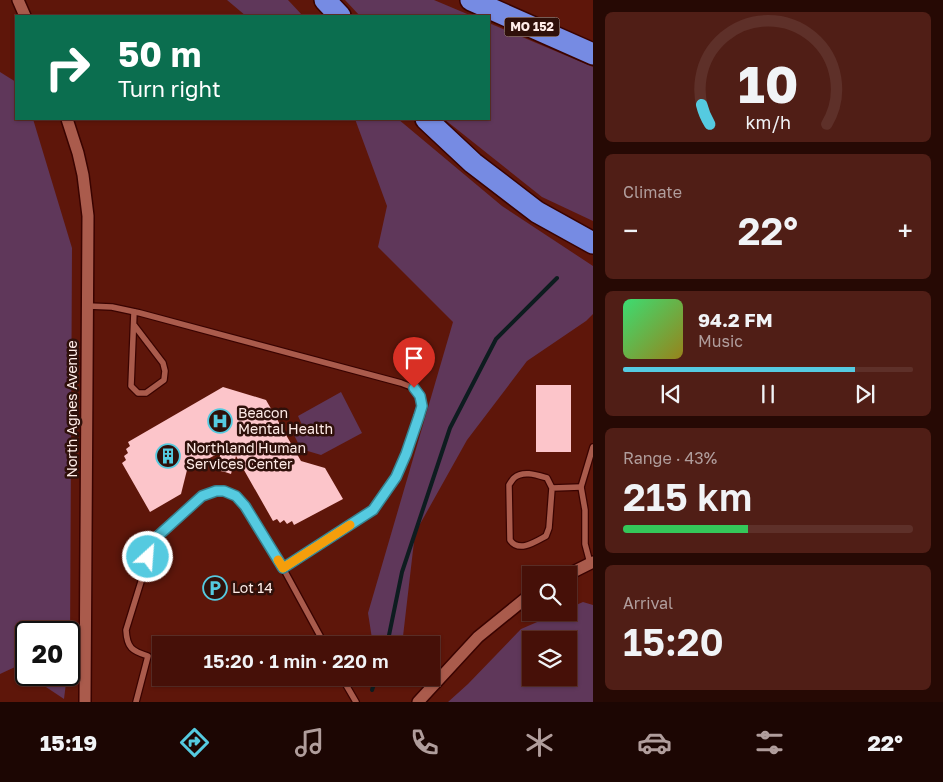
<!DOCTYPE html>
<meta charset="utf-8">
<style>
body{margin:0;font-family:"Golos Text",sans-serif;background:#501e16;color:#f1f3f6;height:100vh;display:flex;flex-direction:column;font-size:19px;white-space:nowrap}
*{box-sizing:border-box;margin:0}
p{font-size:16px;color:#b09d9c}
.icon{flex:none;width:28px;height:28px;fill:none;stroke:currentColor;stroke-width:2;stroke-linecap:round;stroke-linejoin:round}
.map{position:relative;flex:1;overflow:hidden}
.panel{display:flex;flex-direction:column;gap:12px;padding:12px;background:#260904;width:350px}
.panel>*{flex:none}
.guide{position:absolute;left:15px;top:15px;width:475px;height:105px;border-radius:0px;box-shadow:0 1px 4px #0004,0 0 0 1px #5e3029;background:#0b6e4f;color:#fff;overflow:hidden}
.buttons{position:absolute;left:522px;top:566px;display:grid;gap:10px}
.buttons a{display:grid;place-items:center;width:55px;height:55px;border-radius:0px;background:#461008;box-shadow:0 1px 4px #0004,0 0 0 1px #5e3029;font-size:25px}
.speed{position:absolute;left:15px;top:621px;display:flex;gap:10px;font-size:25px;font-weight:700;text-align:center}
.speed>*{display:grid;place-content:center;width:65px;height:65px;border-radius:50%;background:#461008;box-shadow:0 1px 4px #0004,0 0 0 1px #5e3029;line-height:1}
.speed .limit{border:2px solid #111;border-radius:8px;background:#fff;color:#111}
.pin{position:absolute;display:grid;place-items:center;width:42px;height:42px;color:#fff;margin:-51px -21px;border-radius:50% 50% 50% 0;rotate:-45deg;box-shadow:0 0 5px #0007}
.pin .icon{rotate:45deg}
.me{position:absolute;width:55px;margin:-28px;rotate:26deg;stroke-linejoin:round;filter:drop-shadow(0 0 4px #0008)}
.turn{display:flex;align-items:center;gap:18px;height:105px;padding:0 20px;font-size:22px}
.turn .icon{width:65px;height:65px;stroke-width:2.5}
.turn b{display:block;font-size:35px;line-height:42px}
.big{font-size:38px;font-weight:600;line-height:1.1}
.panel .card{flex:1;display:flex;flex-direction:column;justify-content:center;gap:8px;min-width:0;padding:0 18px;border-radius:8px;background:#501e16}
.panel .dial{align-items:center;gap:0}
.dial svg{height:130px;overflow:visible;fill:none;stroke:#5e3029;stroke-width:7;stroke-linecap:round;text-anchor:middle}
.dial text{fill:#f1f3f6;stroke:none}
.song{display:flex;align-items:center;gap:15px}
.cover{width:60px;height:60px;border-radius:8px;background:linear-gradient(135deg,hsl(140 70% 55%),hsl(50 70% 35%))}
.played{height:5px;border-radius:2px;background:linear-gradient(90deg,#55cae0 80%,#5e3029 80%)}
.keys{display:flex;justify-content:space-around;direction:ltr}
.heat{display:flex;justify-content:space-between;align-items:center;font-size:28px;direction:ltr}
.charge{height:8px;border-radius:4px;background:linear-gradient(90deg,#34c759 43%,#5e3029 0)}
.trip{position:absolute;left:152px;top:636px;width:288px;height:50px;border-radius:0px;background:#461008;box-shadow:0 1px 4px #0004,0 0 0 1px #5e3029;font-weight:600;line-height:50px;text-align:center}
.tabs{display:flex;height:80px;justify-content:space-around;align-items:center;background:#1c0603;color:#b09d9c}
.tabs .icon{width:35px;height:35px}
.tabs .active{color:#55cae0}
.tabs b{font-size:22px;color:#f1f3f6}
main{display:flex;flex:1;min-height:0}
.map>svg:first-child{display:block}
</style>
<main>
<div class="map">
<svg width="593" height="702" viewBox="0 0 593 702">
<rect width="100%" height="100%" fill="#5e160a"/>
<g fill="#5f375a" fill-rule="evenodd">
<polygon points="227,0 288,0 303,16 246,16"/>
<polygon points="345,0 434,0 472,16 360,16"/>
<polygon points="489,23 593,67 593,221 542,197 444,119 489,119"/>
<polygon points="0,72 16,82 16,119 33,119 72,248 70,650 69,659 69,632 26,632 26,674 15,667 0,674"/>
<polygon points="355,119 398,119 502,206 593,266 593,314 586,321 527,361 467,440 415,533 402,645 373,645 368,613 453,322 378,247 387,206"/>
<polygon points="341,392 362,433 321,455 301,449 293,433 303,427 298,416"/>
<path d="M583 602 593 605V702H448L468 684 521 629 558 613 569 612V608ZM531 640H569V678H531Z"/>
<polygon points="28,675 67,675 64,699"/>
</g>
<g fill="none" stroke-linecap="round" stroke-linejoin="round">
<g stroke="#0d1c1f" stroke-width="4">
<polyline points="387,645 402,572 450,428 496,339 557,278"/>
<polyline points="372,690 376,678"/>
</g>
</g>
<g fill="#fcc5ca">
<rect x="536" y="385" width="35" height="67"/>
<polygon points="223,387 266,400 301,461 325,468 343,499 294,525 292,521 287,524 284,520 280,523 277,519 273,521 236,456 231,474 225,472 216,470 221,452 187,470 181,494 150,512 122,463 126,460 124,456 128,453 126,449 130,446 128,442"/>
</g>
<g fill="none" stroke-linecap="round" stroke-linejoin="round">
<g stroke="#390300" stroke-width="8">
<g id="service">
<polyline points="88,306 112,307 140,313 401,383 414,388 420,396 422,406 419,417 406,454 396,477 373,510 283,568"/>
<polyline points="134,325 163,363 165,371 164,380 146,393 138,393 131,386 134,312"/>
<path d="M552 488 549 528 546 536C535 542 519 553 510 540L509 485C511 482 512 480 514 478 523 470 537 475 547 478L552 488 581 487"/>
<polyline points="590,563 585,544 585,510 581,487 593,447"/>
<polyline points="342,678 356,702"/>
<path d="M136 702 148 656C132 651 127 648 126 630L153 543 159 535 203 496 216 491H224L236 496 245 506 283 568 325 645"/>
</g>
</g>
<g stroke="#390300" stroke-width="14">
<g id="minor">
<polyline points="18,0 25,16"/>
<polyline points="67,119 78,153 83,175 88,216 85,702"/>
<polyline points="567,575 593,562"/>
<polyline points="418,702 478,637 531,594"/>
</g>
</g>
<g stroke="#390300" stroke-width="24">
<g id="motorway">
<polyline points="325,0 340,16"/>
<polyline points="471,0 593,54"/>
<polyline points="426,119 473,163 537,212 593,243"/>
</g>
</g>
<use href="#service" stroke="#aa5b4c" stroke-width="5.5"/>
<use href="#minor" stroke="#aa5b4c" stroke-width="11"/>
<use href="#motorway" stroke="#768be3" stroke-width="21"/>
</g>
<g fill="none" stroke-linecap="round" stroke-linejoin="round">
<g stroke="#378392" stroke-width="12">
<polyline id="route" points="148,557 153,543 159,535 202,496 216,491 224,491 236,496 245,506 283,568 373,510 396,477 406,454 419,416 422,406 420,396 414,388"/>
</g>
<use href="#route" stroke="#55cae0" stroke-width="9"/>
<polyline stroke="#f59e0b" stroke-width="9" points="278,560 283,568 350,525"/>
</g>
<defs>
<g id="hospital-ring" transform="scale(1.25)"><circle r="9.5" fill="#2f100a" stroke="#55cae0" stroke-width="1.5"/><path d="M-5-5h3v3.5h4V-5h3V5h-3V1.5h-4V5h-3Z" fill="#55cae0"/></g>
<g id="building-ring" transform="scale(1.25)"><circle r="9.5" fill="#2f100a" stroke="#55cae0" stroke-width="1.5"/><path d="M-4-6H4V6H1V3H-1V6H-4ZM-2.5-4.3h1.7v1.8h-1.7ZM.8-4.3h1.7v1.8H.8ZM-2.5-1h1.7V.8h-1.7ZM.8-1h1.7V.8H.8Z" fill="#55cae0"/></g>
<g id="parking-ring" transform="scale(1.25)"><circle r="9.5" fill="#2f100a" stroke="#55cae0" stroke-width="1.5"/><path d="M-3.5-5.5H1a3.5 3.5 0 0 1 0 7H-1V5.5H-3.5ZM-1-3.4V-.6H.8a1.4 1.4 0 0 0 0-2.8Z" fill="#55cae0"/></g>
</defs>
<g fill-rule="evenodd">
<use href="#hospital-ring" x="220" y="421"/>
<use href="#building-ring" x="168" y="456"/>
<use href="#parking-ring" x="215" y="588"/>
</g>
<g text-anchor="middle" stroke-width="5" stroke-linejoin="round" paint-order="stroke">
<rect fill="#2f100a" stroke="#c1aaa5" stroke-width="1" x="504.5" y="17.5" width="55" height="19" rx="4"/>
<g font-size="12" font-weight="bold" fill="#ffece8">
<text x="532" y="31">MO 152</text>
</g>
<g font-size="14" fill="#ffece8" stroke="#2f100a">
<text transform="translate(72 409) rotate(-90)" y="5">North Agnes Avenue</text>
</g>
<g font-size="14" fill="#ffece8" stroke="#2f100a" text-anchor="start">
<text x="238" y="418">Beacon<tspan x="238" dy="16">Mental Health</tspan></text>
<text x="186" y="453">Northland Human<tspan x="186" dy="16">Services Center</tspan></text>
<text x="232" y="593">Lot 14</text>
</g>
</g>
</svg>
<div class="buttons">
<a><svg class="icon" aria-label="search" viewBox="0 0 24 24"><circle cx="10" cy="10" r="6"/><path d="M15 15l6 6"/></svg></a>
<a><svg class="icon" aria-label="layers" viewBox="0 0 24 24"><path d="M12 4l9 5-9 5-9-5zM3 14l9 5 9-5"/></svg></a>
</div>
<div class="speed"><div class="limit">20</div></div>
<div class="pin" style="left:414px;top:388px;background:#d93025"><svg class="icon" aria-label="arrive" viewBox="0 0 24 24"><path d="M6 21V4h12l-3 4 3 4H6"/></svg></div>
<svg class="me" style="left:148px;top:557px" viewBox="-20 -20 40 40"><circle r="17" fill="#55cae0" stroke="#fff" stroke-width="3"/><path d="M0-11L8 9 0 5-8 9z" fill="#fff"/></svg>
<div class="trip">15:20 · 1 min · 220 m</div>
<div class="guide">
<div class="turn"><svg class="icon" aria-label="right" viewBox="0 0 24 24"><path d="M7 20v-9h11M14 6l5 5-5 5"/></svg><div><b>50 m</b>Turn right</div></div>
</div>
</div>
<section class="panel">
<div class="card dial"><svg viewBox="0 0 100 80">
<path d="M14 69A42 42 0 1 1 86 69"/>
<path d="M14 69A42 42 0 0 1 9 57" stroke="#55cae0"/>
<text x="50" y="56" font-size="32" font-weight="700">10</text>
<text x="50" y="72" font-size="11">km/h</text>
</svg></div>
<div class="card"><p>Climate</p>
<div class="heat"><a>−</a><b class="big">22°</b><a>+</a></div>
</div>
<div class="card">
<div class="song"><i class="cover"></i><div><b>94.2 FM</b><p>Music</p></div></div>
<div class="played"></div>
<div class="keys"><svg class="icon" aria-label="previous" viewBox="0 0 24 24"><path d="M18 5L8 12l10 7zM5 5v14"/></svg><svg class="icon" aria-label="pause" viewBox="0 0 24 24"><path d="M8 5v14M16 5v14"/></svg><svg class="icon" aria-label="next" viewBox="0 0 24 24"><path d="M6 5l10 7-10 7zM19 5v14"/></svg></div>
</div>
<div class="card"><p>Range · 43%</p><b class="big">215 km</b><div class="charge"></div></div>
<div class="card"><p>Arrival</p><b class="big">15:20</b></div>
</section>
</main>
<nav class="tabs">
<b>15:19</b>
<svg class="icon active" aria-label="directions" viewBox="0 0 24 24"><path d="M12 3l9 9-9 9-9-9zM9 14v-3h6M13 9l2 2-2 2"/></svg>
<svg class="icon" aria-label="music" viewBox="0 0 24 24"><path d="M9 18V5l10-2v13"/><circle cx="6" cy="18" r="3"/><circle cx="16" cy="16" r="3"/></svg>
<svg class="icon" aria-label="phone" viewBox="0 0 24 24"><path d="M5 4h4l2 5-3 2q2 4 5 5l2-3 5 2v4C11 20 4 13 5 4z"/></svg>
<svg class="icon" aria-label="climate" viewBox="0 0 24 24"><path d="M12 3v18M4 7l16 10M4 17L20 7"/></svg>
<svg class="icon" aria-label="car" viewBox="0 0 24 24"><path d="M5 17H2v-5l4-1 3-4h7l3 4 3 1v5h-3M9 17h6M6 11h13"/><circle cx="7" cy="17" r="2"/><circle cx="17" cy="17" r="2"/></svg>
<svg class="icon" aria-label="filters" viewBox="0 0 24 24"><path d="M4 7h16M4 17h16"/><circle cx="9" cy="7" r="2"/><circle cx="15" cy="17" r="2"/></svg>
<b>22°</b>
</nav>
